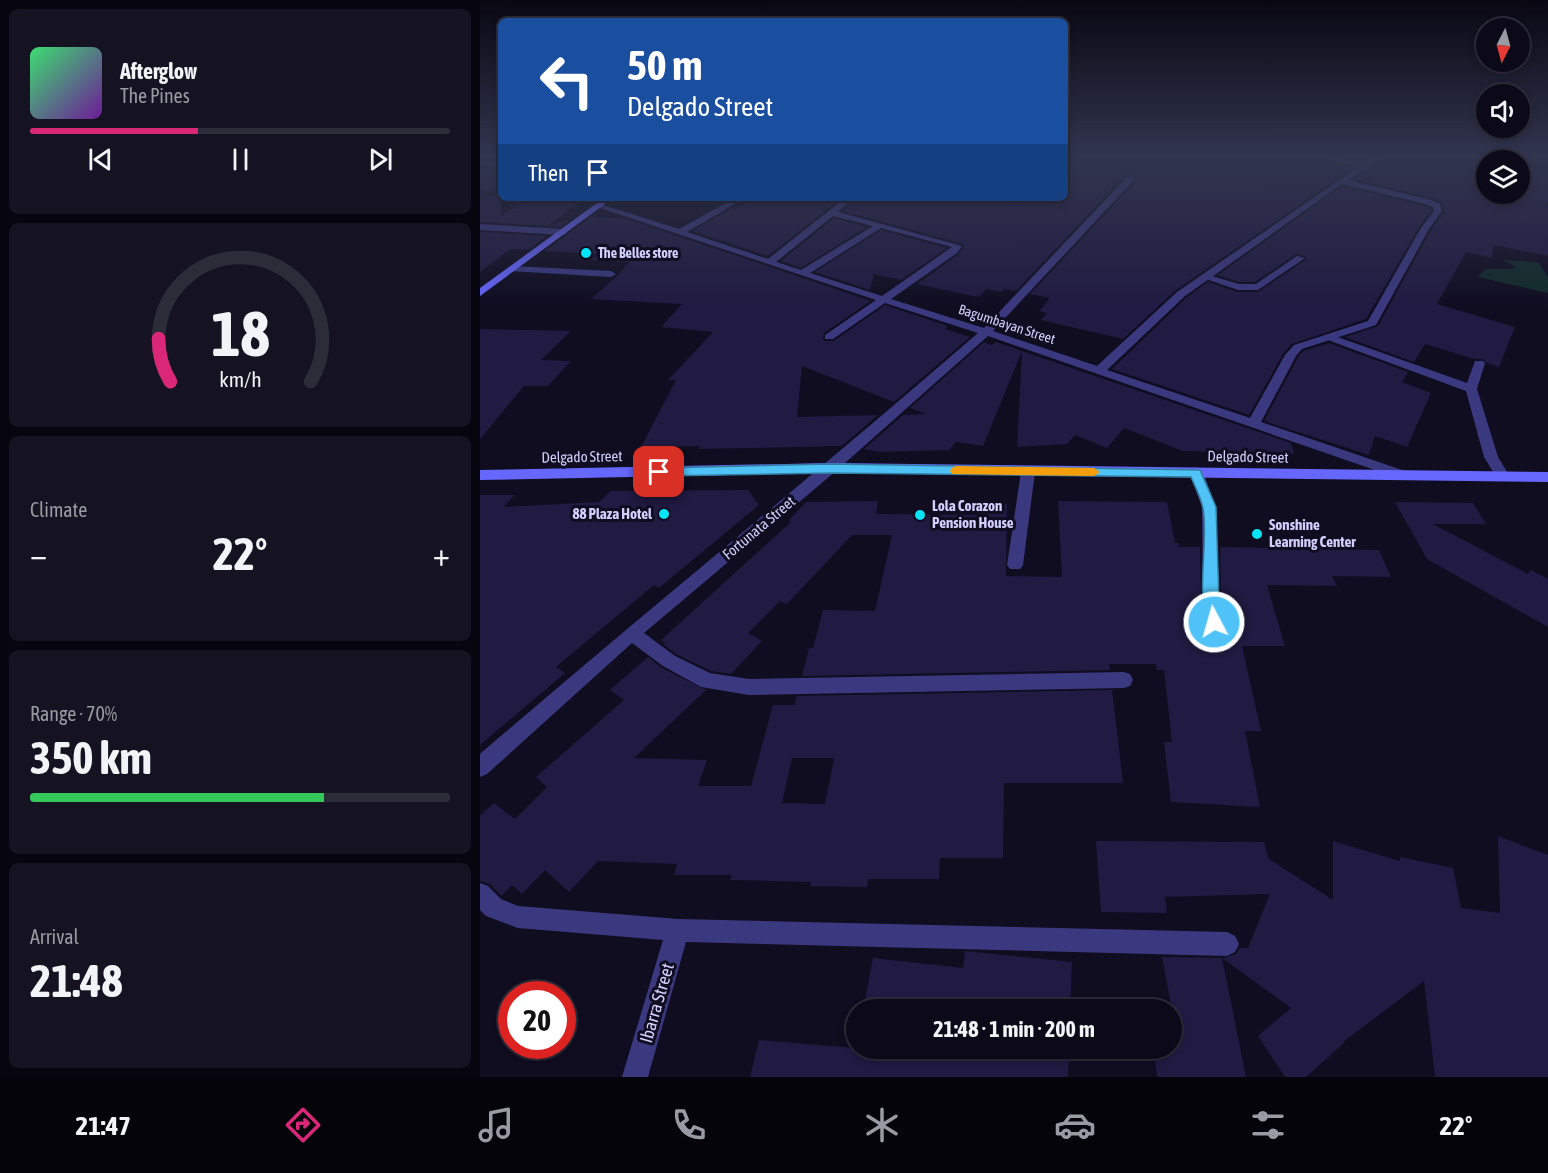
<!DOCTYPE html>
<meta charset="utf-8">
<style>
body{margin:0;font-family:"Asap Condensed",sans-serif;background:#151322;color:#f1f3f6;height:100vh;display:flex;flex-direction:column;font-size:22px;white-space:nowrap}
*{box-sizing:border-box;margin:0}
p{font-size:20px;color:#9a9aa2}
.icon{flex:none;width:33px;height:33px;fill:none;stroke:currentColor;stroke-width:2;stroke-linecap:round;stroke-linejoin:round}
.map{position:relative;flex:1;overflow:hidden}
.drawer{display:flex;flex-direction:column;gap:9px;padding:9px;background:#07060e;width:480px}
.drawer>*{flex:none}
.guide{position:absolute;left:18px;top:18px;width:570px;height:183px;border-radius:9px;box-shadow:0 3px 9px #0003,0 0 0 2px #2c2b38;background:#1a4fa0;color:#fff;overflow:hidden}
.needle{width:39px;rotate:186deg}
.tools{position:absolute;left:996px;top:18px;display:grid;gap:12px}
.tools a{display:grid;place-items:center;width:54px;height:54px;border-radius:50%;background:#0c0a19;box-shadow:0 3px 9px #0003,0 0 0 2px #2c2b38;font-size:30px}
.speed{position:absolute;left:18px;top:981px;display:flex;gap:12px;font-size:30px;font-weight:700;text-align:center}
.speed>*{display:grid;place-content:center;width:78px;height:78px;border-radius:50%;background:#0c0a19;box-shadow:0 3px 9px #0003,0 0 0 2px #2c2b38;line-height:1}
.speed .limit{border:9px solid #d22;background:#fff;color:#111}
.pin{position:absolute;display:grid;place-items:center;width:51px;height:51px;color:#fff;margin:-26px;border-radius:12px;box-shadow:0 3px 9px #0006}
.me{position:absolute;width:66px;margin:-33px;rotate:354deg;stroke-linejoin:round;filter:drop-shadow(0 0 4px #0008)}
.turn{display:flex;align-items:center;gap:21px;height:126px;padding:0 30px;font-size:27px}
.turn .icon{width:78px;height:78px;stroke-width:2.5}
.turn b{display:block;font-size:42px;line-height:51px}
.then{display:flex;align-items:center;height:57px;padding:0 30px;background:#0003;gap:12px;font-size:22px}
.big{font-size:45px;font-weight:700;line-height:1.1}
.drawer .widget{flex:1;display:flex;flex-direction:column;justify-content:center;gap:9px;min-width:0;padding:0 21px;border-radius:9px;background:#151322}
.drawer .dial{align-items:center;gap:0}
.dial svg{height:156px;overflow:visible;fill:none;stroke:#2c2b38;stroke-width:7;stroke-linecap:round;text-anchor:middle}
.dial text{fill:#f1f3f6;stroke:none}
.song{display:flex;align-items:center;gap:18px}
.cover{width:72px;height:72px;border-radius:9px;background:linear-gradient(135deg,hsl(140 70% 55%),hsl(280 70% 35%))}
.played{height:6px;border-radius:3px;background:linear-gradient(90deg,#db2777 40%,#2c2b38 40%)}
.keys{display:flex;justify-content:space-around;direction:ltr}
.heat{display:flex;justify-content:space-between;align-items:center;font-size:33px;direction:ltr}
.charge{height:9px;border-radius:4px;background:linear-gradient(90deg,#34c759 70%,#2c2b38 0)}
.trip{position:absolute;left:366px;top:999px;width:336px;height:60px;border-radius:30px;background:#0c0a19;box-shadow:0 3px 9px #0003,0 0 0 2px #2c2b38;font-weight:700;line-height:60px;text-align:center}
.menu{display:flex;height:96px;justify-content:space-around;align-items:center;background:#05040a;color:#9a9aa2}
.menu .icon{width:42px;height:42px}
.menu .current{color:#db2777}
.menu b{font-size:27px;color:#f1f3f6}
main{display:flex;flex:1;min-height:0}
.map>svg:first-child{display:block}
</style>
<main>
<section class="drawer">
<div class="widget">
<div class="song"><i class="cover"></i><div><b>Afterglow</b><p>The Pines</p></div></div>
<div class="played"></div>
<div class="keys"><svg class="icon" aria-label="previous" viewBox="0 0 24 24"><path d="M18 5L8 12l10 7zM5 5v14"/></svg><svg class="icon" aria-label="pause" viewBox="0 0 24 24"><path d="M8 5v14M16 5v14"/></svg><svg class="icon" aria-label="next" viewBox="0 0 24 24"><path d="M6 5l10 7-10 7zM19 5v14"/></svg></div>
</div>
<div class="widget dial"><svg viewBox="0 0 100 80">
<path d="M14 69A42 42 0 1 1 86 69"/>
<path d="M14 69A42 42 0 0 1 8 47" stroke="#db2777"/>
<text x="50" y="56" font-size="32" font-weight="700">18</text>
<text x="50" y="72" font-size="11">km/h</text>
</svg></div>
<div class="widget"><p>Climate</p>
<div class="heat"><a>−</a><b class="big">22°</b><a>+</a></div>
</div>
<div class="widget"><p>Range · 70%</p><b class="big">350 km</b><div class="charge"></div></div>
<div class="widget"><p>Arrival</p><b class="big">21:48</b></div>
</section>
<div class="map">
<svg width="1068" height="1077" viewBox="0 0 1068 1077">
<rect width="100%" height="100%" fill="#100d21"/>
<polygon fill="#112b29" points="1023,260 1058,262 1068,277 1068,293 998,277 1006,269 1032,269 1036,267"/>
<g fill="#211a42" fill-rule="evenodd">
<polygon points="585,156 845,156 846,161 873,168 696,290 643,339 561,320 567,313 559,311 570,298 550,294 655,183 655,175 645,175 536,291 525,289 521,292 507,289 498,297 437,284 478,255 484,247 483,244 363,211 376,198 585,198"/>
<polygon points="906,156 1006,156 1006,158 1017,160 1006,160 1006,194 1040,194 1040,165 1068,171 1068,202 1065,206 1068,206 1068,256 1013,245 1012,258 986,252 957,304 1035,327 1019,367 1007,363 1003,359 994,359 945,344 934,362 865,337 898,326 951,230 964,212 962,203 952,198 874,179"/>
<polygon points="0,168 21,169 21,216 48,198 105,198 69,225 90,220 81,227 0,222 0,200 18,193 0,190"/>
<polygon points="862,186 944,206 952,210 939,227 886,319 812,344 803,354 769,415 632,369 706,298 728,282 757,292 778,292 826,260 826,256 816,254 775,282 759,282 738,275"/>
<polygon points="276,198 295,198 317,202 324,198 361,198 288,256 212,231 254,207 258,208"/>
<polygon points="111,217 147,219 391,301 344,333 343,339 345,341 354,341 405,305 468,326 465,329 490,337 414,402 322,366 317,417 398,415 362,446 218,449 220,446 161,447 196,380 188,380 233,332 181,327 202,304 111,299 137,276 149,262 112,260 119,254 65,251"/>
<polygon points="354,218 387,227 321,268 301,261"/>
<polygon points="401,230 467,248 421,280 394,274 390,290 335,272"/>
<polygon points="0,232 67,236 48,250 31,249 0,272"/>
<polygon points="0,329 91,331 61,360 91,361 68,386 44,386 0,439"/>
<polygon points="504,342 512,345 516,342 542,351 503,446 476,442 469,450 400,452 384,449 423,415 446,414 430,408"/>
<polygon points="849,343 928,372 922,382 951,393 927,447 895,436 889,455 784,421 818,357 823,351"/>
<polygon points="542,351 811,443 814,454 703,451 644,428 627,448 595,435 587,444 537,447"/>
<polygon points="268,490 279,505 179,588 174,585 76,667 85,673 0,745 0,495 34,495 24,507 119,502 131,491"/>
<polygon points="398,501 396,514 505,515 506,504 527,504 526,576 582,577 578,501 687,502 695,543 698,543 699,547 720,547 721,601 726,643 729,649 736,652 744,650 748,643 741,601 740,547 899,550 911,577 852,576 857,586 787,585 805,646 762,646 781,731 765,731 780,807 691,802 684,742 692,742 684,670 677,670 676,664 629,664 630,670 322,676 329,648 333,648 343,610 395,611 412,535 372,535 307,604 300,601 268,633 282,641 251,674 231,671 196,654 183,644 185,643 181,640 311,522 309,520 326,502"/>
<polygon points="915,502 993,503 1006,524 953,524 1048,574 1051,570 1068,579 1068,627 947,559"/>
<path d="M168 657 182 668 226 690 154 758 227 760 218 786H271L293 705H314L317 696 632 690 643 783H524L523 858H460L459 879H388L387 887 330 886 331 882 250 880 252 875H194L197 864 118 861 89 892 65 870 42 894 32 885 21 896 10 884 0 881V816L14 803 35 819 67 787 56 777 144 700 130 690ZM312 758H354L345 804 302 803Z"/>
<polygon points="1018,836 1068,855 1068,1077 955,1077 944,981 863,1042 864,1043 826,1077 805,1077 778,1036 811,1008 742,958 756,954 760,948 768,948 790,894 685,897 687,913 621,912 616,841 784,842 789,859 853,900 853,841 920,861 920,857 973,868 981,908 1020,913"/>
<polygon points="485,951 592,962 590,1010 383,1010 393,958 483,968"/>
<polygon points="682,957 742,958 766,1077 677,1077 674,1048 692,1048 692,1010"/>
<polygon points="376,1039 376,1048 589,1048 588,1077 270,1077 279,1040 375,1048"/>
</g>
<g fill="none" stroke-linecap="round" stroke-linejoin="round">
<g fill="#3a3980" fill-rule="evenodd">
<polygon points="0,161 21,162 21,166 0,165"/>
<polygon points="0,224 84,229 88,232 84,235 0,230"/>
<polygon points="817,256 825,258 778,290 758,290 720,277 725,274 759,284 776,284"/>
<polygon points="32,266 131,271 136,274 131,277 29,271 29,267"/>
<polygon points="849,334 987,383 995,361 1003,361 1005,363 997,389 1018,457 1030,477 1028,480 1018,480 1004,457 986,391 845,339 844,337"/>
<polygon points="548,467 555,472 543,565 540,569 530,569 527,565 541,472"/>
<polygon points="716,467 723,472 736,507 739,601 746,643 743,648 737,650 731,648 728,643 723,601 722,507 709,472"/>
</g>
<g fill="#3a3980" fill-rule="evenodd">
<path d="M847 156 883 164 896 156H904L868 180 951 200 960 204 962 211 949 229 896 325 822 349 816 356 781 422 928 472 930 475 928 478H918L508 336 356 471 164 633 195 656 230 673 269 679 644 672 650 674 653 680 650 686 644 688 269 695 221 687 183 666 152 643 7 774 0 777V754C165 612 334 475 498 333L405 303 353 339H345V335L396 300 117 207V203L199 229 255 198H265L207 232 288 259 365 198H374L358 212 482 246 477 253 411 299 504 328 647 177H653V181L513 331 617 366 697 292 878 167 847 159ZM862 184 945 204 953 207 954 211 941 228 888 321 814 345 805 355 770 418 627 370 705 296ZM353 216 393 226 321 270 296 262ZM401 228 472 247 402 296 330 273Z"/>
<polygon points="0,883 8,886 21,899 38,906 198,919 747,932 755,936 759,944 755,952 747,956 206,942 168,1077 142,1077 183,940 38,928 6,916 0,910"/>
</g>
<g fill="#6667fd" fill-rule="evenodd">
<polygon points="124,198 133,198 0,296 0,288"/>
<polygon points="351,463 1068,472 1068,482 351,473 0,480 0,470"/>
</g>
</g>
<linearGradient id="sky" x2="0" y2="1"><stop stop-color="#090712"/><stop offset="0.51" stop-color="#31354e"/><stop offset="1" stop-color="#31354e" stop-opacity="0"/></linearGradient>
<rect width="1068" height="307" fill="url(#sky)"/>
<path fill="#4fc3f7" stroke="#337fa1" stroke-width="1.5" d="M351 464 720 470 736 507 739 601 742 622 740 626 734 628 729 626C715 597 729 541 723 508 721 498 715 486 711 477L351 473 179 476 172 472 179 468Z"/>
<polygon fill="#f59e0b" points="476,466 614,468 620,472 614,476 472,474 470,471 472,468"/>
<g fill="#03e5f6" stroke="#100d21" stroke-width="2">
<circle cx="106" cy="253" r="6"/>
<circle cx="184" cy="514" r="6"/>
<circle cx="440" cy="515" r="6"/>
<circle cx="777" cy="534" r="6"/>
</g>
<g text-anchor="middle" stroke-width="6" stroke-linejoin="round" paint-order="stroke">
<g font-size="14" font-weight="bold" fill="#d2cefe" stroke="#100d21" text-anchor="start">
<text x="118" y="258">The Belles store</text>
</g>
<g font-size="14" fill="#d2cefe" stroke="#100d21">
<text transform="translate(527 324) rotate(18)" y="5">Bagumbayan Street</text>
</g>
<g font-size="15" fill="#d2cefe" stroke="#100d21">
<text transform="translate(102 457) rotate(-1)" y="5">Delgado Street</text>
<text transform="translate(768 457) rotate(1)" y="5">Delgado Street</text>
<text transform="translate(279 528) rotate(-40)" y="5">Fortunata Street</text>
</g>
<g font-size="15" font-weight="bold" fill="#d2cefe" stroke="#100d21" text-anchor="start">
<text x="452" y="511">Lola Corazon<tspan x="452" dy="17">Pension House</tspan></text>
<text x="172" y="519" text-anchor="end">88 Plaza Hotel</text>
<text x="789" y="530">Sonshine<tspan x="789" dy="17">Learning Center</tspan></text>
</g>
<g font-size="18" fill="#d2cefe" stroke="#100d21">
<text transform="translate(177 1003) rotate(-74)" y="6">Ibarra Street</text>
</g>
</g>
</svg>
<div class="tools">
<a><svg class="needle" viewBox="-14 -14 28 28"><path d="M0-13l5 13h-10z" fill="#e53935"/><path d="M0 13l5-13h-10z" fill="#9a9aa2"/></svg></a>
<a><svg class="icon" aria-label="sound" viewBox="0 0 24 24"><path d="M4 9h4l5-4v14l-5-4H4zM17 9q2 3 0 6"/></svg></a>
<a><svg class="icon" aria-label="layers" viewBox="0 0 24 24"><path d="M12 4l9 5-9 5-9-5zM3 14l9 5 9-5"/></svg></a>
</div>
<div class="speed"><div class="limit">20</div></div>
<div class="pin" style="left:179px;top:472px;background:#d93025"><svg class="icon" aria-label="arrive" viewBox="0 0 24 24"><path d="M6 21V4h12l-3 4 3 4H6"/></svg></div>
<svg class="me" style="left:734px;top:622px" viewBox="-20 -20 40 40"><circle r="17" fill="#4fc3f7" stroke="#fff" stroke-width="3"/><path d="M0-11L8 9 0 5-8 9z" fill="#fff"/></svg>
<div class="trip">21:48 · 1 min · 200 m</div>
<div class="guide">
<div class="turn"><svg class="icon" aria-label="left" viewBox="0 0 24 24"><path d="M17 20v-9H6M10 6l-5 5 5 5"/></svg><div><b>50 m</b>Delgado Street</div></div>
<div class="then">Then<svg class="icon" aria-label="arrive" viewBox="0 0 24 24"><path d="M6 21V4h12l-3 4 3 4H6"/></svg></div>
</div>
</div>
</main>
<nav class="menu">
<b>21:47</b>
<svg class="icon current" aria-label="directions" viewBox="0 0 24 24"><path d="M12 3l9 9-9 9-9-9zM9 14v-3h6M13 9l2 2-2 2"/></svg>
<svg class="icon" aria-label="music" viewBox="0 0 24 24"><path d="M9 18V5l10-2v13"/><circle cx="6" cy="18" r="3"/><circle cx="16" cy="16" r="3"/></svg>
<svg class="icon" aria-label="phone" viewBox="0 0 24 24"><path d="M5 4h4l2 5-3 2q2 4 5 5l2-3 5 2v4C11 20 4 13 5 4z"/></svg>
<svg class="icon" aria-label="climate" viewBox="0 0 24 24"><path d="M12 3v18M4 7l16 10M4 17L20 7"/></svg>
<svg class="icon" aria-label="car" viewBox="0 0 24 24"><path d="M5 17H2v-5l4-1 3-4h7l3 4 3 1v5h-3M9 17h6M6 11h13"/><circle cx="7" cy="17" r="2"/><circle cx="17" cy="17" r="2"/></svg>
<svg class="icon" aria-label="filters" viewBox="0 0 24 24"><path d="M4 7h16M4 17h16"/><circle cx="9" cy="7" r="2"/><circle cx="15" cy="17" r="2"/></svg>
<b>22°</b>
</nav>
